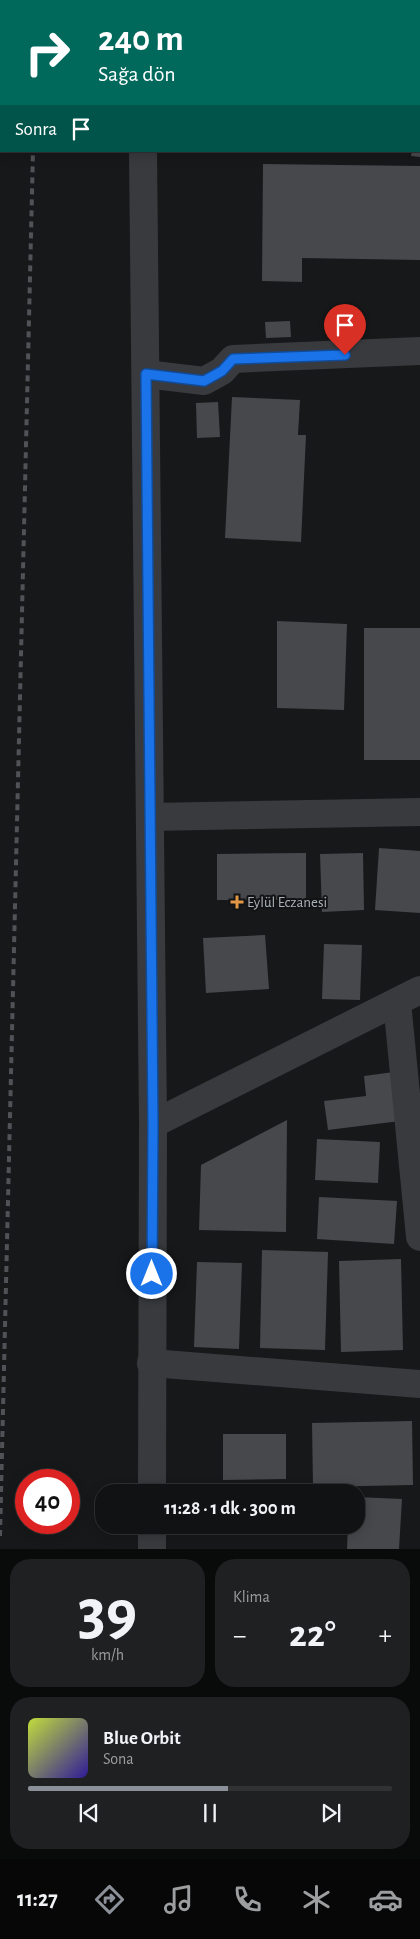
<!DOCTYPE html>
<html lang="tr">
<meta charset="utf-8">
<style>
body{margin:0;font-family:"Alegreya Sans",sans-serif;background:#1e2021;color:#f1f3f6;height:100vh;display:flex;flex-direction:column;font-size:19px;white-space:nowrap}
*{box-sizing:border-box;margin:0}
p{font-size:16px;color:#9c9ea0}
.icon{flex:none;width:28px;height:28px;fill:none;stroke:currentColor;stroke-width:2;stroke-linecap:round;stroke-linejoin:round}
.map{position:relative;height:1549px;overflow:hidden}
.drawer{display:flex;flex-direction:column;gap:10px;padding:10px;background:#090a0a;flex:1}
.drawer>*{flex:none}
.top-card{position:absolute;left:0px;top:0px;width:420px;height:152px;box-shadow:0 2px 12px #0003,0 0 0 1px #303233;background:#00695c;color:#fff;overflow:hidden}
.speed{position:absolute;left:15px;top:1469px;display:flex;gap:10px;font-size:25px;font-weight:700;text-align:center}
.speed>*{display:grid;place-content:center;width:65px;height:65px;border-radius:50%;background:#111213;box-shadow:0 2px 12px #0003,0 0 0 1px #303233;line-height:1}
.speed .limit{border:8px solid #d22;background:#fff;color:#111}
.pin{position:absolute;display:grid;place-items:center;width:42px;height:42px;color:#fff;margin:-51px -21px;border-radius:50% 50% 50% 0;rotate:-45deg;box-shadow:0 0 5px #0007}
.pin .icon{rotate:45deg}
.me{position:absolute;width:55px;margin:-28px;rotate:0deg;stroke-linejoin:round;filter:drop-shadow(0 0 4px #0008)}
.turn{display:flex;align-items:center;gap:18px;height:105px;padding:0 15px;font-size:22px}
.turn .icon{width:65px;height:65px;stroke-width:2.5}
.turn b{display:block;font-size:35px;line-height:42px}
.then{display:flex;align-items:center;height:48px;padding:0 15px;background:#0003;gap:10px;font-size:19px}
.big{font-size:38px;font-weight:700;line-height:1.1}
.drawer .tile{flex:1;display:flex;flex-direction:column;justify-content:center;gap:8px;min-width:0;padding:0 18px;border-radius:20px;background:#1e2021}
.drawer .dial{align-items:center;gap:0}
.dial b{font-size:65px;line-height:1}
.song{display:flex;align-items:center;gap:15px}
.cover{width:60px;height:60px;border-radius:8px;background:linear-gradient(135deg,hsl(70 70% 55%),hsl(250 70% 35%))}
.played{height:5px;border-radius:2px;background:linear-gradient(90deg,#8c9099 55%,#303233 55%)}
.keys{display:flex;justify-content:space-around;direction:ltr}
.heat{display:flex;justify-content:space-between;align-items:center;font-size:28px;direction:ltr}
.drawer .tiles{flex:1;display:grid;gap:10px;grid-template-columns:1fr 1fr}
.tile:last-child{grid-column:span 2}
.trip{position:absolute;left:95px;top:1484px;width:270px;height:50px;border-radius:20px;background:#111213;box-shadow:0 2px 12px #0003,0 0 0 1px #303233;font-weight:700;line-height:50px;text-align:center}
.menu{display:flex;height:80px;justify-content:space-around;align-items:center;background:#070708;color:#9c9ea0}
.menu .icon{width:35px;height:35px}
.menu .active{color:#8c9099}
.menu b{font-size:22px;color:#f1f3f6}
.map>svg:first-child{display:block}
</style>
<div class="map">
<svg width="420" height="1549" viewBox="0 0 420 1549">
<rect width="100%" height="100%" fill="#171819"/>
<g fill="#46484c">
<polygon points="412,151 420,151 420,157 411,156"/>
<polygon points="263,164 420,166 420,260 302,258 302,282 262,281"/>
<polygon points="290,321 291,337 266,338 265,322"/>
<polygon points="232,397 300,400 298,435 306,435 301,542 225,538"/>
<polygon points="218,402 220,437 197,438 196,403"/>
<polygon points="277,621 347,624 344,710 277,708"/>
<rect x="364" y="628" width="56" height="132"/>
<polygon points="379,848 420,851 420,913 375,910"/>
<polygon points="306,853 306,900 217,900 217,854"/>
<polygon points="363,853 364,910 322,912 320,854"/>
<polygon points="265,935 269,989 206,993 203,938"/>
<polygon points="324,944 362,945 360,1000 322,999"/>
<polygon points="394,1072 400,1121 328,1130 324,1101 366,1096 364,1076"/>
<polygon points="287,1120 286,1232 199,1230 201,1165"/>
<polygon points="317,1139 380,1142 378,1183 315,1180"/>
<polygon points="319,1197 397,1201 394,1244 317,1239"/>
<polygon points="262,1250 328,1252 325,1350 260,1348"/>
<polygon points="401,1259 403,1350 341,1352 339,1261"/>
<polygon points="197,1262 242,1263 239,1349 194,1347"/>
<polygon points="412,1421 413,1485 313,1487 312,1423"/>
<polygon points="223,1434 286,1434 286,1479 223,1480"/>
<polygon points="356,1497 402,1499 399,1549 347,1549 348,1525 356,1525"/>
</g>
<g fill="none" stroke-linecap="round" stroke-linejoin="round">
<g stroke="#393a3e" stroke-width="28">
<polyline points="378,0 378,1"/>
<polyline points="143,1 144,0"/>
<polyline points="419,86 420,86"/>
<polyline points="143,151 153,1124 152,1492"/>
<polyline points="146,374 204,381 222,371 233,359 420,351"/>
<polyline points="150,817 420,812"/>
<polyline points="397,1002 420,1237"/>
<polyline points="153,1124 420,990"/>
<polyline points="151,1363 420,1384"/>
<polyline points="152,1525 152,1549"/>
</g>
<g stroke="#505257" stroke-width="4" stroke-dasharray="6 5" stroke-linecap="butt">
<polyline points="37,1 37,0"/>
<polyline points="0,1536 33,151"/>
</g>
</g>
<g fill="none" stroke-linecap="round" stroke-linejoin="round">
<g stroke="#114b97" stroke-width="12">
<polyline id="route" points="152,1274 153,1124 146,374 204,381 222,371 233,359 345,355"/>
</g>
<use href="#route" stroke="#1a73e8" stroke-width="9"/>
</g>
<path fill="#e39846" stroke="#121314" stroke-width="2" d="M234.5 894.5h5v5h5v5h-5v5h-5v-5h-5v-5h5z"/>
<g text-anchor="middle" stroke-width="4" stroke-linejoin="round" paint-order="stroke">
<g font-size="15" fill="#abb1b8" stroke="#121314" text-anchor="start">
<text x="247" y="907">Eylül Eczanesi</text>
</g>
</g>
</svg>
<div class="speed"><div class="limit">40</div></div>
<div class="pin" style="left:345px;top:355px;background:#d93025"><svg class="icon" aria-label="arrive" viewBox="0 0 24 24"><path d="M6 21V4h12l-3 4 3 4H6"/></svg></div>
<svg class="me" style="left:152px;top:1274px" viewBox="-20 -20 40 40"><circle r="17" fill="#1a73e8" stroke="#fff" stroke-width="3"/><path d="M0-11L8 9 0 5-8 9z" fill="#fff"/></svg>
<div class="trip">11:28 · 1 dk · 300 m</div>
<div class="top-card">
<div class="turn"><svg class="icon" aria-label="right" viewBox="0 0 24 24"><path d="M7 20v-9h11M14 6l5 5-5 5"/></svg><div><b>240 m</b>Sağa dön</div></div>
<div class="then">Sonra<svg class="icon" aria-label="arrive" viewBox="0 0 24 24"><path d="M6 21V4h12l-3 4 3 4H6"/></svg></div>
</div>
</div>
<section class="drawer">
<div class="tiles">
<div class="tile dial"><b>39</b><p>km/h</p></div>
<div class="tile"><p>Klima</p>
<div class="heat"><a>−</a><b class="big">22°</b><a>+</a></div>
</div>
<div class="tile">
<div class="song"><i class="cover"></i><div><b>Blue Orbit</b><p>Sona</p></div></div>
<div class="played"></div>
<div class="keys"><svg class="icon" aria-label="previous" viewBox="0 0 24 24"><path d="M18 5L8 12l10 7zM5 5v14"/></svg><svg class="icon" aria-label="pause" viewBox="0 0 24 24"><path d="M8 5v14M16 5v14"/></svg><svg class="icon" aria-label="next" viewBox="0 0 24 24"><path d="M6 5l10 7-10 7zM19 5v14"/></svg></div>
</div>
</div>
</section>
<nav class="menu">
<b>11:27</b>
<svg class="icon active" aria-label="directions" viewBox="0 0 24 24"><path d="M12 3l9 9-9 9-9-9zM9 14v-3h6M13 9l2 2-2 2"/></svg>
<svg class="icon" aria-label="music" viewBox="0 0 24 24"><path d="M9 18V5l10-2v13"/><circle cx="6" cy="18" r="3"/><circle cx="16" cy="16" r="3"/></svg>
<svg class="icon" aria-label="phone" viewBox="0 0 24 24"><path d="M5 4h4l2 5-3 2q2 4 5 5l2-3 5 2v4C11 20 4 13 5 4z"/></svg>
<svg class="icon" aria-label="climate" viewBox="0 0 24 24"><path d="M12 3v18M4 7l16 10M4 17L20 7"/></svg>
<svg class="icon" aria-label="car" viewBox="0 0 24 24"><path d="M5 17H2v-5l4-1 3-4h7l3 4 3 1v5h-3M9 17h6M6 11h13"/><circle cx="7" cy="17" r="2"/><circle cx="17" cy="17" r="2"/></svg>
</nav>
